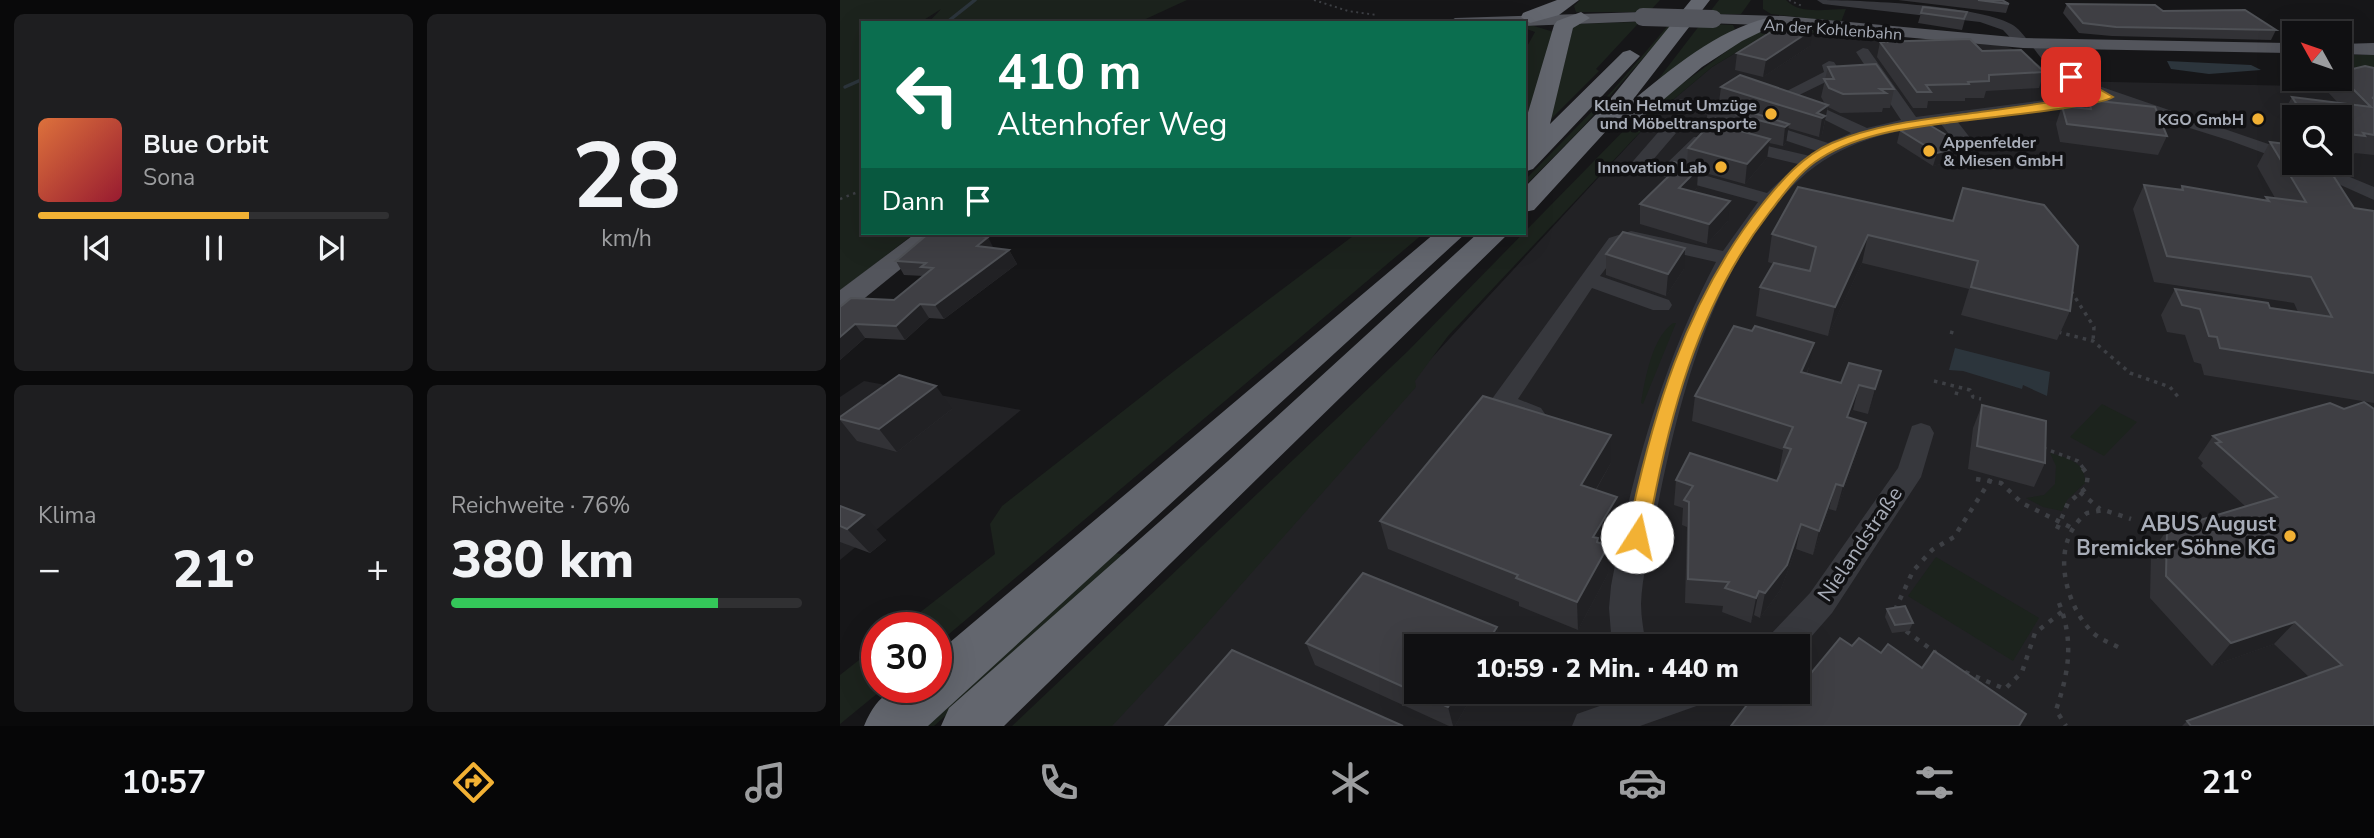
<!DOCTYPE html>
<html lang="de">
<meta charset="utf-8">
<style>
body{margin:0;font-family:"Nunito Sans",sans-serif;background:#1e1e20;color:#f1f3f6;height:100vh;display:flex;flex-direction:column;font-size:26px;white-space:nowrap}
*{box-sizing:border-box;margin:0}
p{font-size:23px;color:#9c9d9f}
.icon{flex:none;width:38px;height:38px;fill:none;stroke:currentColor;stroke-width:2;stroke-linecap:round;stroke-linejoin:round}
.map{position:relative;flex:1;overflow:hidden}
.drawer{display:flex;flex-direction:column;gap:14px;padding:14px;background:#09090a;width:840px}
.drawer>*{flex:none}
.banner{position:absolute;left:21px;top:21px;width:665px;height:214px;border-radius:0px;box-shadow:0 7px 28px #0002,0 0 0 2px #303032;background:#0b6e4f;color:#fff;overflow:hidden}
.needle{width:46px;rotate:310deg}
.buttons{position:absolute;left:1442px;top:21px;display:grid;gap:14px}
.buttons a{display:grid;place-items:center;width:70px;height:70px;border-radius:0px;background:#101012;box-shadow:0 7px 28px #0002,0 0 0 2px #303032;font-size:35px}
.speed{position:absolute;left:21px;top:612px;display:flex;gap:14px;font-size:35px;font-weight:700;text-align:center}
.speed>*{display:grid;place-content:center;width:91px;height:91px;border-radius:50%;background:#101012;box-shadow:0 7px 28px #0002,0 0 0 2px #303032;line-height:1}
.speed .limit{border:10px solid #d22;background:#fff;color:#111}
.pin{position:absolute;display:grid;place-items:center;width:60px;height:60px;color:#fff;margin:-30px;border-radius:14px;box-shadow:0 4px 10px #0006}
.me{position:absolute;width:77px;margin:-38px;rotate:10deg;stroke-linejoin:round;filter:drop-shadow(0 0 5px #0008)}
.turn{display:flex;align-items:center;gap:24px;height:147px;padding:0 21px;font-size:32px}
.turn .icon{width:91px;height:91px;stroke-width:2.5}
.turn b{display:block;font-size:49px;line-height:60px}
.then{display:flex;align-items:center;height:66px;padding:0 21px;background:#0003;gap:14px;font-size:26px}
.big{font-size:52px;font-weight:800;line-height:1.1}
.drawer .card{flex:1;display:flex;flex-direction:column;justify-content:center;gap:10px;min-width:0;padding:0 24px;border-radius:10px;background:#1e1e20}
.drawer .dial{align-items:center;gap:0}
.dial b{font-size:91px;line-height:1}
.song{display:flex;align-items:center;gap:21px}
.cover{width:84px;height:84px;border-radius:10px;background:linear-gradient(135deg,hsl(20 70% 55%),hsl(350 70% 35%))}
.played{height:7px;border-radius:4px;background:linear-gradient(90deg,#f2b134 60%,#303032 60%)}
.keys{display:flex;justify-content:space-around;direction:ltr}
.heat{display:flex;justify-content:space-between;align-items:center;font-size:38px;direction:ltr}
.charge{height:10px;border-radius:5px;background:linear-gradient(90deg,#34c759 76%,#303032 0)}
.drawer .tiles{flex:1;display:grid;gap:14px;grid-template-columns:repeat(2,1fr)}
.trip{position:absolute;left:564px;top:634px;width:406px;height:70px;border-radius:0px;background:#101012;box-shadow:0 7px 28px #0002,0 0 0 2px #303032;font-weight:800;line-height:70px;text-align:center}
.menu{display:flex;height:112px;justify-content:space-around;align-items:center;background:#060607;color:#9c9d9f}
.menu .icon{width:49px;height:49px}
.menu .on{color:#f2b134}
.menu b{font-size:32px;color:#f1f3f6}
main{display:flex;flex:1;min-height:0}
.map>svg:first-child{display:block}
</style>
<main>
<section class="drawer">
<div class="tiles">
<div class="card">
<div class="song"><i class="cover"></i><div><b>Blue Orbit</b><p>Sona</p></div></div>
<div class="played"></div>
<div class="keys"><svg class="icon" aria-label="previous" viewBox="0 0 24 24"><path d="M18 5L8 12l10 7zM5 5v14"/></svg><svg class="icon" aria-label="pause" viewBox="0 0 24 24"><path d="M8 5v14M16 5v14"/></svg><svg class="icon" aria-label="next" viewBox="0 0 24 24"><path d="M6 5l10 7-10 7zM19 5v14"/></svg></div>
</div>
<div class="card dial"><b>28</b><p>km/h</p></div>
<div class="card"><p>Klima</p>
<div class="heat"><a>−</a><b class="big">21°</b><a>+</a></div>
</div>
<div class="card"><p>Reichweite · 76%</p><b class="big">380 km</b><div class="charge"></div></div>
</div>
</section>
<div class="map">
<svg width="1534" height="726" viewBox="0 0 1534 726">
<rect width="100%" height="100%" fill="#161618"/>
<g fill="#222225" fill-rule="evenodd">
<path d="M930 32 1158 45 1171 48 1226 81 1458 86 1466 79H1500V70L1534 71V726H251L821 110 872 67ZM1454 117H1500V163H1454ZM576 646H957V691H576Z"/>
<polygon points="24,381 181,410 0,560 0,397"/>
</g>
<g fill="#1c231d">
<polygon points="0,0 347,0 297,23 88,23 101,9 79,23 23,23 23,233 75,233 0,291"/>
<polygon points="740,0 820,0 756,69 759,71 710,120 734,24 794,22 803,12 736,12 734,6"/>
<polygon points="879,0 911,0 901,14 876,14 870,24 893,25 895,29 810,90"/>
<path d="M923 0H946C959 15 988 9 1006 9L1001 22 931 14 923 9Z"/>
<polygon points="831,22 834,23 740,130 684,187 684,181 774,89"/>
<polygon points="684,23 714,32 684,135 684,52 695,32 684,28"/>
<polygon points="926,27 977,31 976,33 930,32 872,67 821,110 608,336 575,381 576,387 354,638 272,726 172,726 568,351 798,116 913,32"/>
<polygon points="1500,55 1534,55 1534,71 1500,70"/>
<polygon points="517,233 584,233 96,645 96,628 60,628 155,554 150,524 162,506 338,368"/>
<path d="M833 323H836L803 404 801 403C805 378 812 338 833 323Z"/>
<polygon points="1262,404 1297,422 1264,456 1230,437"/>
<path d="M1210 453C1227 458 1246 462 1245 483L1227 500 1222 511 1203 507 1186 498 1204 495 1215 484 1216 466Z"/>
<polygon points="276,553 284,555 94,726 84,726"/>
<polygon points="1096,557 1199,618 1173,661 1068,596"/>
<polygon points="37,646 37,688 44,688 0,724 0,675"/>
</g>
<g fill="#2c353c">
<polygon points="1327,61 1411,65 1421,70 1369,74 1331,69"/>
<polygon points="1115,348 1210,372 1207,396 1183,385 1182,389 1123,371 1109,370"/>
</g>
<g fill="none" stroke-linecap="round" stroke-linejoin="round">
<g stroke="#2c353c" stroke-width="3.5">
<polyline points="106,23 135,0"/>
<polyline points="5,87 23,79"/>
</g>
<g stroke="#3d3f44" stroke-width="2" stroke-dasharray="2 3.5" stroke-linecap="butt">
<polyline points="474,0 508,11 537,15"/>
<polyline points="949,0 962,6"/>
</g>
<polyline stroke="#3d3f44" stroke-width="2.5" stroke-dasharray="2.5 4.5" stroke-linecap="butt" points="0,199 23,190"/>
<g stroke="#3d3f44" stroke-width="3.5" stroke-dasharray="3.5 5" stroke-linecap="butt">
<polyline points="1231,291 1254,327 1253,341"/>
<polyline points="1110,332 1118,334"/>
<polyline points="1218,332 1253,341 1290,373 1330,387 1339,398"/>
<polyline points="1094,381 1130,390 1133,397 1141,399"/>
<polyline points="1116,395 1118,388"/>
<polyline points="1203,448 1238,461 1244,469"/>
</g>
<g stroke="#3d3f44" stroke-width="4.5" stroke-dasharray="4.5 7" stroke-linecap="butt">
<polyline points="1136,479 1161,483 1182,503 1232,528"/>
<polyline points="1240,492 1260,509"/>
<polyline points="1217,529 1228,503 1246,488 1248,475 1242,467"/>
<path d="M1219 603C1234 641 1229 672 1216 710L1226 726"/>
<polyline points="1055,610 1073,571 1092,550 1114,537 1151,479"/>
<polyline points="1066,631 1096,653"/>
<path d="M1278 647C1268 642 1257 638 1250 630 1223 600 1210 541 1247 513L1264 510 1291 519"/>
<polyline points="1125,672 1165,689 1182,672 1195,633 1223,611"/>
</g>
<g fill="#37383d" fill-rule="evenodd">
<path d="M977 0C1020 0 1136 5 1171 24 1178 27 1185 37 1190 43L1202 40 1214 57 1253 84 1449 151 1454 154V163H1476L1534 187V200L1456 165 1391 141 1267 102 1117 121 1138 148 1129 153 1123 152 1101 124C1049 131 1000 142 960 179 872 261 837 405 815 520 810 547 802 576 801 604 801 618 804 632 806 646H772L769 608 771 586C792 474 822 364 876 262L792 243 783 246 760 276 829 300 832 305 829 310H813L752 288 678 399 701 408 705 414 701 420C687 425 657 416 649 403L769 238 791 231 883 251 918 202 794 168 791 164 794 160 821 129 827 128 836 133 812 161 825 165 854 137H866L869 141 866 145 842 169 927 193 958 164 892 148 889 144 892 140 898 139 970 156 977 151 839 105V99H851L988 143 1011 133 937 96 984 72 982 65 989 61 994 62 1000 71 994 78 957 96 1027 128 1061 120 1016 52 1023 48 1028 49 1076 117 1250 94C1224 83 1206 67 1190 43L1178 46 1163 30 1140 22 983 4Z"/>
<polygon points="1081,423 1090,426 1094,433 1081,477 992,613 957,653 957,646 925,646 930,635 970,593 1058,468 1072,426"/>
<polygon points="802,691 870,691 865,703 800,726 732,726 737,714"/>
</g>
<g fill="#53555c" fill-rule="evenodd">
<polygon points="803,12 809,13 812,17 809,21 684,26 684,23 607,23 615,18"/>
<polygon points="873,14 944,16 1183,38 1454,43 1454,53 1183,48 944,26 867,23 864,19 867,15"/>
<polygon points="1534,43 1534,55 1500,54 1500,44"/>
<polygon points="76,233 105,233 10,310 0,313 0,290"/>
</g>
<g fill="#63666e" fill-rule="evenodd">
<polygon points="717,0 739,0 719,15 690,23 681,17 683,13"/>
<path d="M851 0H870L792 101C832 68 876 31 927 18L937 24 902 41 862 67 797 122 789 124 778 118 694 210 684 212V188L767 103Z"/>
<polygon points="741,12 750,18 733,28 710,124 783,52 790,50 800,56 693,169 684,172 684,126 714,25 717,21"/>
<path d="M595 233H626L88 726H24C41 686 57 688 96 688V654Z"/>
<polygon points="638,233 669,233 164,726 101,726 109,708 388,461"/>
</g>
<polyline stroke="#53555c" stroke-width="18" points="803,17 873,19"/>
</g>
<g fill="#323236">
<polygon points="1058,0 1162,0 1169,4 1166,13"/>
<polygon points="1227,4 1323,11 1436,30 1431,40 1272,36 1239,33 1223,13"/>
<polygon points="1127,12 1122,30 1078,23 1081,13"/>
<polygon points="1040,42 1142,51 1204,72 1199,88 1146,91 1144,98 1125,98 1125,101 1088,101 1087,108 1073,108 1037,57"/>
<polygon points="970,46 923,77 895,70 897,53"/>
<polygon points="988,67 1054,89 1050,108 1043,108 1042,112 1000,113 988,107 982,135 979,137 948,128 946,143 943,146 929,143 927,158 905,184 858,171 857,188 854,191 888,221 867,244 800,224 800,204 826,179 826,169 847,166 848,148 868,126 866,126 868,107 879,102 881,87 985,104 981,97"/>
<polygon points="1534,68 1534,155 1515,153 1513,155 1500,153 1500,117 1454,117 1454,136 1442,115 1452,97 1498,103 1486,90 1493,79 1500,79 1500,72"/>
<polygon points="1249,100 1327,136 1318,155 1220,142 1216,124 1222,106 1245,109"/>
<polygon points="1060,130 1121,159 1093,166 1057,143"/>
<polygon points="1430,142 1514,208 1534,211 1534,403 1364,375 1361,364 1354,362 1345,335 1327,332 1321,315 1335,289 1458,312 1454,303 1314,282 1293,209 1304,185 1340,189 1342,186 1424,201 1426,197 1435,198 1417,166"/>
<polygon points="1113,221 1230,311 1217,340 1121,315 1129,289 1022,263 988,336 916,316 920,287 934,264 928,262 932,234"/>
<polygon points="154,248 169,250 177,264 104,319 89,318 65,340 25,338 0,360 0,307 54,300 84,276 64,275 56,261"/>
<polygon points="766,254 844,269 826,296 766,275"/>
<polygon points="969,367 967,373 1001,383 1041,371 1028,414 1013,410 1010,418 1026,423 1019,448 996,511 989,509 973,555 956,549 941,589 920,618 914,615 911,623 882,612 883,606 845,603 847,527 842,525 843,508 834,505 836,480 937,481 941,472 939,472 943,450 852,421 855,396"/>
<polygon points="1490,403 1534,726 1342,726 1347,721 1469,677 1434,644 1372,666 1310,598 1311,553 1327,530 1405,506 1361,466 1363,463 1358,458 1373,436"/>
<polygon points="1142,405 1205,463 1194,487 1128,469 1133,428"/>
<polygon points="112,409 57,452 17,441 0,420 0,417"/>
<polygon points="771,463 756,490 777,497 777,526 765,545 768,574 738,630 679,606 679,602 548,549 540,521"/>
<polygon points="0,506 46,540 30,553 0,542"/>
<polygon points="1047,609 1073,623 1069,631 1052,633 1045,617"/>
<polygon points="657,627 659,646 576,646 576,691 635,691 615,726 609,726 475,665 466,643"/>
</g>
<g fill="#212124">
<polygon points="973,29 970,46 923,77 926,60"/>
<polygon points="988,105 982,135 979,137 982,118 977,113"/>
<polygon points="949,124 946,143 943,146 945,127"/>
<polygon points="930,139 927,158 905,184 907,164"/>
<polygon points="1125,146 1121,159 1093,166 1097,153"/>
<polygon points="858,169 857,188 838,207 839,188"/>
<polygon points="890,201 888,221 867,244 869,224"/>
<polygon points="1028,235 1022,263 988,336 995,307"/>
<polygon points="148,237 155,251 137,246"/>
<polygon points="845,248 844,269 826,296 828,274"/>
<polygon points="169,250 177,264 104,319 95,305"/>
<polygon points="80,304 89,318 65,340 56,326"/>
<polygon points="15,324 25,338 0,360 0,337"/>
<polygon points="974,343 969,367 956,396 961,372"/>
<polygon points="1041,371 1034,396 1028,414 1035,389"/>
<polygon points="1019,385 1013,410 1001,442 1007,417"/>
<polygon points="96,386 112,409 57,452 39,429"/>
<polygon points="1026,423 1019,448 996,511 1003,486"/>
<polygon points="771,435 771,463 742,513 741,485"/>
<polygon points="996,484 989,509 973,555 979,531"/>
<polygon points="777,497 777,526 759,557 768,546 768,574 738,630 737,602 753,537"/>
<polygon points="24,515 46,540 30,553 7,529"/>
<polygon points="961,524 956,549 941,589 920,618 925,593"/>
<polygon points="919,591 914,615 911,623 916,598"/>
<polygon points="1455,622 1434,644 1372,666 1391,643"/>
<polygon points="657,627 659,646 645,646"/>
<polygon points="618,691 635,691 615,726 613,726 608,707"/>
</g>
<g fill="#3f3f44" stroke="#4f5156" stroke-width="2">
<polygon points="1138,0 1162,0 1169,4"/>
<polygon points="1227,4 1315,5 1323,11 1405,10 1436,30 1276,27 1243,23"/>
<polygon points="1083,7 1127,12 1124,19 1081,13"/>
<polygon points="947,22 973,29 926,60 897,53"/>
<polygon points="1130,39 1142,51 1181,50 1204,72 1149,75 1149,81 1128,82 1129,84 1086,85 1091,92 1077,92 1040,42"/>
<polygon points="1036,64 1054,89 1040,89 1046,93 1003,94 989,88 984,79 994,79 988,67"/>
<polygon points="1525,66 1534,68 1534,97 1532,98 1534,98 1534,135 1523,133 1525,136 1500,133 1500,117 1465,117 1452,97 1531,107 1500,76 1500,72"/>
<polygon points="900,75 988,105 977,113 985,116 982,118 881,87"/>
<polygon points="1249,100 1315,107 1327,136 1227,124 1222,106 1251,109"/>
<polygon points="875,101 949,124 945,127 868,107"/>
<polygon points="871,123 930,139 907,164 848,148"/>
<polygon points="1086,123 1125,146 1097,153 1060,130"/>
<polygon points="1430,142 1454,145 1454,163 1485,163 1514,208 1534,211 1534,373 1380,348 1377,337 1369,336 1360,309 1342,305 1335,289 1428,303 1430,308 1492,317 1471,277 1327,256 1304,185 1343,190 1342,186 1429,201 1426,197 1466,202"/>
<polygon points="834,162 858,169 839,188 890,201 869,224 800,204 834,171 826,169"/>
<polygon points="958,187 1113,221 1123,188 1204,205 1238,246 1230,311 1131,287 1138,261 1028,235 995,307 920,287 934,263 970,271 976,247 932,234"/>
<polygon points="783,232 845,248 828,274 766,254"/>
<polygon points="89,233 125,233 148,237 137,246 169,250 95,305 80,304 56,326 15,324 0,337 0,307 11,298 54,300 93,268 81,267 86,263 56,261"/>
<polygon points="894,326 912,331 915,326 974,343 961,372 1001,383 1009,363 1041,371 1035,389 1019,385 1007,417 1026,423 1003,486 996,484 979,531 961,524 947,565 925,593 919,591 916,598 885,588 889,582 848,579 849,502 844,500 853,486 836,480 850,453 937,481 951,449 944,447 953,427 855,396"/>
<polygon points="59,375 96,386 39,429 0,419 0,417"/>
<polygon points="643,396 771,435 741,485 777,497 753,537 758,538 757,542 768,546 737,602 676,578 678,575 540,521"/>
<polygon points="1524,402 1534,409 1534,726 1351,726 1347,721 1502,665 1455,622 1391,643 1326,576 1327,530 1437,497 1376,443 1381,442 1373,436 1490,403 1504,409"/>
<polygon points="1142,405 1206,421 1205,463 1137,446"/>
<polygon points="0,506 24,515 7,529 0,526"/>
<polygon points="523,573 657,627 645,646 576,646 576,691 618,691 608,707 466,643"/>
<polygon points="1065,606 1073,623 1055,625 1047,609"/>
<polygon points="1000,638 1012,646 1019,638 1041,653 1048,644 1082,668 1094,651 1186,714 1179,726 891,726 910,701 922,701 927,694 949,695 955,691 957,691 957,690"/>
<polygon points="392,650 563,726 325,726"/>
</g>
<path fill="#f2b134" stroke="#9d7322" stroke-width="2" d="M1228 75H1235L1273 97C1259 107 1133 119 1106 123 1061 129 1013 135 975 162 957 175 943 195 929 213 857 306 827 422 807 537L804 542H790L787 537C811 418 845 302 921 206 941 181 962 156 992 143 1035 125 1079 120 1126 114 1169 108 1213 102 1257 95L1228 79Z"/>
<g fill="#f2b134" stroke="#111113" stroke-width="2.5">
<circle cx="931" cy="114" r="7"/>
<circle cx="1418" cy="119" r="7"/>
<circle cx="1089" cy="151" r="7"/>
<circle cx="881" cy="167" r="7"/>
<circle cx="1450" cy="536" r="7"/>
</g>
<g text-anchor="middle" stroke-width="7" stroke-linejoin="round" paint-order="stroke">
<g font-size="16" fill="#a8adb8" stroke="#111113">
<text transform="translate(993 29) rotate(4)" y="6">An der Kohlenbahn</text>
</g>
<g font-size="16" font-weight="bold" fill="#a8adb8" stroke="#111113" text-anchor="end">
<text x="917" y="111">Klein Helmut Umzüge<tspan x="917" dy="18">und Möbeltransporte</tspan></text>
<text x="1404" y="125">KGO GmbH</text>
<text x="1103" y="148" text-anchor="start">Appenfelder<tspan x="1103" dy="18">&amp; Miesen GmbH</tspan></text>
<text x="867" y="173">Innovation Lab</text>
</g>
<g font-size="21" font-weight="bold" fill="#a8adb8" stroke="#111113" text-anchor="end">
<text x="1436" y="531">ABUS August<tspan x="1436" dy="24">Bremicker Söhne KG</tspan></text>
</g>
<g font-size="21" fill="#a8adb8" stroke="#111113">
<text transform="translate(1020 544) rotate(-56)" y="7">Nielandstraße</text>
</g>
</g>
</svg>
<div class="buttons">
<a><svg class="needle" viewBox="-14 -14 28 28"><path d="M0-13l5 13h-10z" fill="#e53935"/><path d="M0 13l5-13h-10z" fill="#9c9d9f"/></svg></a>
<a><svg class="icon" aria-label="search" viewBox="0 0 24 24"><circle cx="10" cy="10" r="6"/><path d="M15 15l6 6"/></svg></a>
</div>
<div class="speed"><div class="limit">30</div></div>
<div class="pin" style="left:1231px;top:77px;background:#d93025"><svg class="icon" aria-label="arrive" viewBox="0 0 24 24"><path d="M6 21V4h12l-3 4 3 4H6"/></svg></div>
<svg class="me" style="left:797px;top:537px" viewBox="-20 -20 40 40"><circle r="19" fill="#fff"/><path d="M0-13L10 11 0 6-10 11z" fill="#f2b134"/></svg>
<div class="trip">10:59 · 2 Min. · 440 m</div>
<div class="banner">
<div class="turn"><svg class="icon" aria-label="left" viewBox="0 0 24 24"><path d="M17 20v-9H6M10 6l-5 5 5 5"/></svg><div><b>410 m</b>Altenhofer Weg</div></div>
<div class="then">Dann<svg class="icon" aria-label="arrive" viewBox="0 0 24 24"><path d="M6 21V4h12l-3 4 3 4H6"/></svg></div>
</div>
</div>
</main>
<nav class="menu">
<b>10:57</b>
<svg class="icon on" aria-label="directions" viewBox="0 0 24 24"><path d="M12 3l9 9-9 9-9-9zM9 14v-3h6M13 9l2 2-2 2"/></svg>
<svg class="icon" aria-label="music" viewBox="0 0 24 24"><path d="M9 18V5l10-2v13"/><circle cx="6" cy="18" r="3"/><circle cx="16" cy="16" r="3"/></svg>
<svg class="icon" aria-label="phone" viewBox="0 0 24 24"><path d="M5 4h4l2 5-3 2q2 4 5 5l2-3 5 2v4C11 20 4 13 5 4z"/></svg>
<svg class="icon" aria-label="climate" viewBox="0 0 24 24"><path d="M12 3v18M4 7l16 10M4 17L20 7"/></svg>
<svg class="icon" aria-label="car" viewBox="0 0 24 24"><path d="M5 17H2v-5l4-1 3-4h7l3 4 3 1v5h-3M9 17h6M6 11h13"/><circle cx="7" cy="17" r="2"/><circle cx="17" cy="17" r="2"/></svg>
<svg class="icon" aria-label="filters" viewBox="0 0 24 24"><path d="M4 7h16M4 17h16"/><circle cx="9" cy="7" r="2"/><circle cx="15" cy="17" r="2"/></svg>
<b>21°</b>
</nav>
